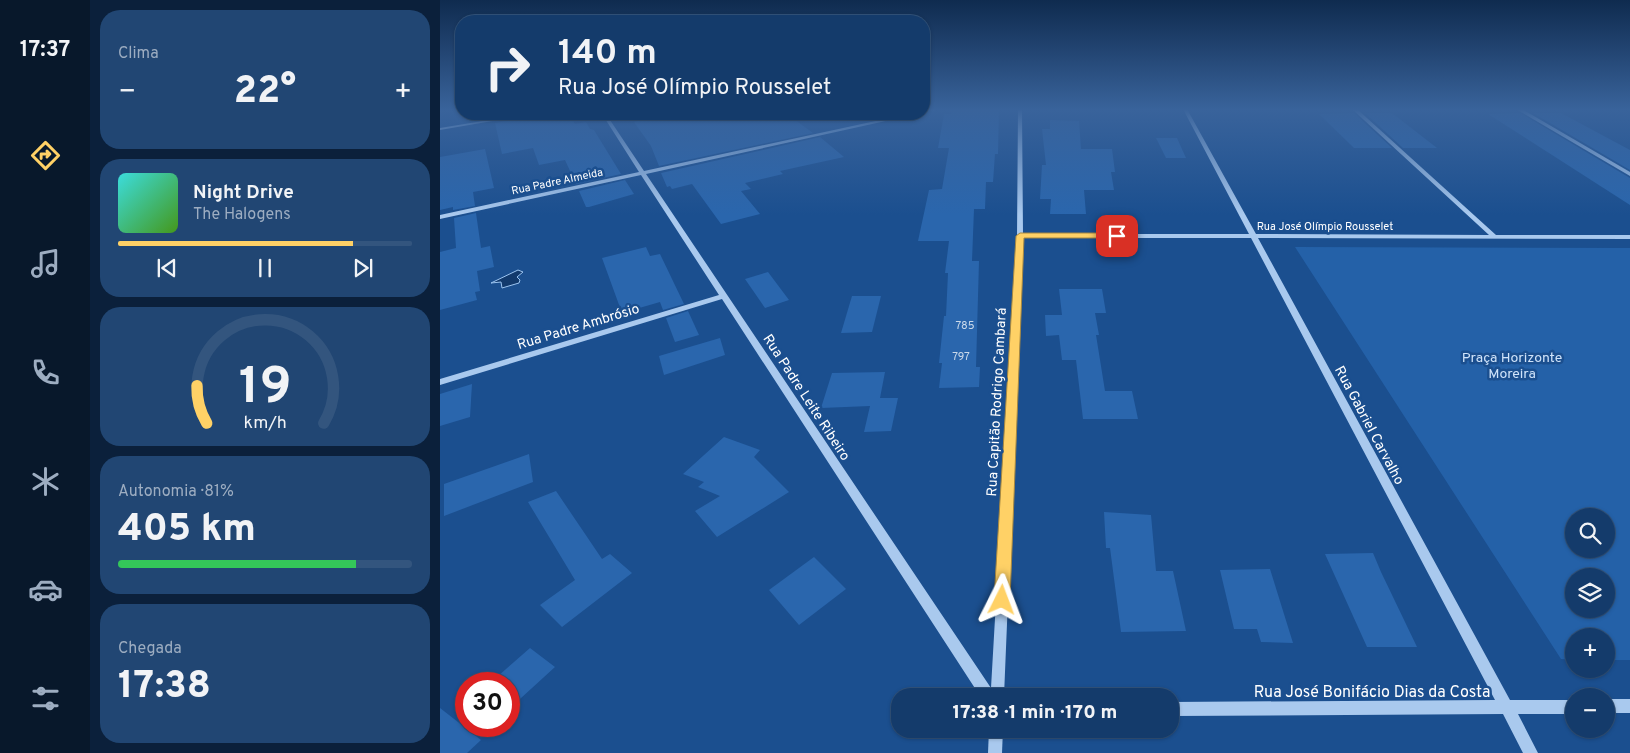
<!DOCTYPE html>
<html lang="pt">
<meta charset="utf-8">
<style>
body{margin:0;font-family:Overpass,sans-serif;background:#214673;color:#f1f3f6;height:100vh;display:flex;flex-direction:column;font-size:19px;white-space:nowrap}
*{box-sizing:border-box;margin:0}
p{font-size:16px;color:#9dadc1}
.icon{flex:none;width:28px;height:28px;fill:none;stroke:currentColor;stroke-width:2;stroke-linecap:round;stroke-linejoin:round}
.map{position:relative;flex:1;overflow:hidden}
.drawer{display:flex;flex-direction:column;gap:10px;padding:10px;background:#0b203b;width:350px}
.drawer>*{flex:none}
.top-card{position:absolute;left:15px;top:15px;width:475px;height:105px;border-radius:20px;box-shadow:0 1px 4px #0004,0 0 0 1px #33557e;background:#143b6b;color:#f1f3f6;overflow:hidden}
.controls{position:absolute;left:1125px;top:508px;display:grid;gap:10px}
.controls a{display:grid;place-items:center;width:50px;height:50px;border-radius:50%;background:#143b6b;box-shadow:0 1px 4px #0004,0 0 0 1px #33557e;font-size:25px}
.speed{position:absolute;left:15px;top:672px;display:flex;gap:10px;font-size:25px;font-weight:700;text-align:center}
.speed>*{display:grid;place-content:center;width:65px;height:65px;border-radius:50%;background:#143b6b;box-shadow:0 1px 4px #0004,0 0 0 1px #33557e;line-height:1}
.speed .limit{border:8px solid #d22;background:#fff;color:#111}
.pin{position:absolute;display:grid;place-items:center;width:42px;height:42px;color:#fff;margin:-21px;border-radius:10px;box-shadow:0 2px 8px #0006}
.me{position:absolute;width:55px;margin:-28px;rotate:3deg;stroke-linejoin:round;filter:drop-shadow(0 0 4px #0008)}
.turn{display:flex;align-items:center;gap:18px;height:105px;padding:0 20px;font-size:22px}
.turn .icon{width:65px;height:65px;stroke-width:2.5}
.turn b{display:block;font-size:35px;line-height:42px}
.big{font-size:38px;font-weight:800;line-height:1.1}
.drawer .tile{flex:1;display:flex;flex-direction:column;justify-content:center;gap:8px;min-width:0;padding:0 18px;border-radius:20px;background:#214673}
.drawer .dial{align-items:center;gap:0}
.dial svg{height:130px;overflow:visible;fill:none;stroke:#33557e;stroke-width:7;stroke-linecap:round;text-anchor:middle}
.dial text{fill:#f1f3f6;stroke:none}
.song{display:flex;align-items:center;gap:15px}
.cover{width:60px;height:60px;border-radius:8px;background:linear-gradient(135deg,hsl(180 70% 55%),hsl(100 70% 35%))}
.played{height:5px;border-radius:2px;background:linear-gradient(90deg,#ffd166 80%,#33557e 80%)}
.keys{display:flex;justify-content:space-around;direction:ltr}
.heat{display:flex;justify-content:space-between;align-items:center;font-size:28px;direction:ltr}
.charge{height:8px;border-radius:4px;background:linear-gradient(90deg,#34c759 81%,#33557e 0)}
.trip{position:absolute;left:451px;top:688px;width:288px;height:50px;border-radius:20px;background:#143b6b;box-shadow:0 1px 4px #0004,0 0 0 1px #33557e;font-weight:800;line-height:50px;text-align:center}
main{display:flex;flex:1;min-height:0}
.tab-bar{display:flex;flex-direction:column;width:90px;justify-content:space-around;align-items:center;background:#08182b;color:#9dadc1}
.tab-bar .icon{width:35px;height:35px}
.tab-bar .active{color:#ffd166}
.tab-bar b{font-size:22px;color:#f1f3f6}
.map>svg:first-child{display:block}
</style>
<main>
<nav class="tab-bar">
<b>17:37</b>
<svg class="icon active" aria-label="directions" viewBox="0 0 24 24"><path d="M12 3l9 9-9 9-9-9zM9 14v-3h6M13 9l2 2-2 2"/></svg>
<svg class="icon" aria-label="music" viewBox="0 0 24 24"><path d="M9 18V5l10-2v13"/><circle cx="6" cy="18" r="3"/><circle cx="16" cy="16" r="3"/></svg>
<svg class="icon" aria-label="phone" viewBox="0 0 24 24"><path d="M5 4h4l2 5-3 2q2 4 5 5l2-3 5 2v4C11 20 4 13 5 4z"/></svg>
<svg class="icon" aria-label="climate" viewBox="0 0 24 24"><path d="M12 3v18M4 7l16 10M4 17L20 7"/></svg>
<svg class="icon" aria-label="car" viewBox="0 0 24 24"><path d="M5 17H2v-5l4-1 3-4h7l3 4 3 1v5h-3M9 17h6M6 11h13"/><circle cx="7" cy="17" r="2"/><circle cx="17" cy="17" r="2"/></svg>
<svg class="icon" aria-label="filters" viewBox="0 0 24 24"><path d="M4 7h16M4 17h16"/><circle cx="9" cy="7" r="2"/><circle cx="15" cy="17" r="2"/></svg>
</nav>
<section class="drawer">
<div class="tile"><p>Clima</p>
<div class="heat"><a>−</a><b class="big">22°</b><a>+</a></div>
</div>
<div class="tile">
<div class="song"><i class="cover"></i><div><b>Night Drive</b><p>The Halogens</p></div></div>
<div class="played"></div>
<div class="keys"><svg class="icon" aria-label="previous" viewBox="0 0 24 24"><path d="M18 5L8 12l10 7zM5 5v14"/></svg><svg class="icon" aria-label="pause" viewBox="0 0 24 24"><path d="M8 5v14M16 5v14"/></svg><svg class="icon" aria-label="next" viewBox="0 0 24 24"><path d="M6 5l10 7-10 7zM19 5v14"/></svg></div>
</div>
<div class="tile dial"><svg viewBox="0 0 100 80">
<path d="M14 69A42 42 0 1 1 86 69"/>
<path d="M14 69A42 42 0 0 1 8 46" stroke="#ffd166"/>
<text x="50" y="56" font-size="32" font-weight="700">19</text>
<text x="50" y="72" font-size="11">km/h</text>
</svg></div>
<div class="tile"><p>Autonomia · 81%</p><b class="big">405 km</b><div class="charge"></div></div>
<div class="tile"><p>Chegada</p><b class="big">17:38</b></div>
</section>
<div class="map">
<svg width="1190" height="753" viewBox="0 0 1190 753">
<rect width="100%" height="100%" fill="#1b4f8f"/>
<path fill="#2461a8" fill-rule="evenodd" d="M855 247 1190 248V660H1166V636H1134V660L1121 659ZM1134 516H1166V549H1134ZM1134 576H1166V609H1134Z"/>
<polygon fill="#123a6d" stroke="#9cc4f0" points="78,270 83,272 77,277 80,280 79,283 62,288 61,282 51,283"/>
<g fill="#2a66ad">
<polygon points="509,109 559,109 558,154 555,154 553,182 546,182 545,209 534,209 532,261 539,261 536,367 540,367 539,387 499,388 502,363 499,363 504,316 506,316 508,273 505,273 509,241 478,241 489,190 502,189 509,148 498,148 504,114 511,114"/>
<polygon points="914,113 952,148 914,148 879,114"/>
<polygon points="925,113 952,113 997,148 963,148"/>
<polygon points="1080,113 1190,178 1190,205 1048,114"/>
<polygon points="1093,113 1121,113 1190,150 1190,170"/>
<polygon points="102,114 129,114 135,124 146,122 150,129 154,130 181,174 136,184 125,160 99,165 93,148 62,154 55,123"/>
<polygon points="206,114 347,114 373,133 219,166 211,146 194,122 210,117"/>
<polygon points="610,120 639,121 641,149 672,149 675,172 671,172 674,190 644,190 646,214 610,214 611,199 600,199 602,165 606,165 602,129 610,129"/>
<polygon points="380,137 404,157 340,171 343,174 305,183 311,189 301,191 320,214 281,224 252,184 232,189 230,186 227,187 221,173"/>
<polygon points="716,138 737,138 746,158 726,158"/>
<polygon points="45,149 54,188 33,192 35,206 13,210 13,207 0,210 0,157"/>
<polygon points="185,180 194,194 149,207 146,207 139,191"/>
<polygon points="36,213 41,248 50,246 54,267 37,271 40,291 35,292 37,300 0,310 0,252 16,248 14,218"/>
<polygon points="206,247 210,256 220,254 244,304 223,310 220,302 182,313 162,258"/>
<polygon points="328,272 349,300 325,308 305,279"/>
<polygon points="619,289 662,289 666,313 655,313 659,335 656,335 665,391 692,391 698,419 643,419 636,360 622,360 619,335 606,336 605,315 622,315"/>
<polygon points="412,296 441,296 432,332 401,333"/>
<polygon points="248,311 259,335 235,342 226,318"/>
<polygon points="280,338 285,355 224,375 219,356"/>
<polygon points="445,372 440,398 458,398 451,431 424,432 430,406 381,408 392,373"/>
<polygon points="32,384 30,417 0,426 0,394"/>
<polygon points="284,437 320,450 314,457 349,492 277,537 255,511 280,496 258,487 264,482 243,474"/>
<polygon points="89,454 93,482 4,516 4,484"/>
<polygon points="116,491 162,559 170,554 192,573 122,627 100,605 135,580 88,502"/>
<polygon points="664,512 711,515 716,571 733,571 746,631 681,632 670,548 666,548"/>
<polygon points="933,553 941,572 977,647 927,647 885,554"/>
<polygon points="374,557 406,589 359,625 329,590"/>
<polygon points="830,569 853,643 821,642 817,629 794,629 780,570"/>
<polygon points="90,648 115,667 69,709 69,684 49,684"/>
<polygon points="0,708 41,740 27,753 0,753"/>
</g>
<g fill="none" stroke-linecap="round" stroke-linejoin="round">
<g fill="#a9c9ee" fill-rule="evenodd">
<polygon points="496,109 496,110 484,112 484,110"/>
<polygon points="578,109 582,109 583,234 809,234 743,109 747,109 816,234 1049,235 912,109 917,109 1056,235 1190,235 1190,239 818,238 1070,700 1134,700 1134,714 1078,714 1098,753 1083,753 1063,714 730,716 730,702 1055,700 811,238 583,238 564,696 540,696 282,299 0,385 0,379 279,295 201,175 0,219 0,215 199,172 162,114 166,114 204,171 468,114 475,114 473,115 206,174 551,688 577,236"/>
<polygon points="1076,109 1082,109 1190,172 1190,176"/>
<polygon points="85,114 94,114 0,130 0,128"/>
<rect x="1166" y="699" width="24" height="14"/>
<polygon points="549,729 563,729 562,753 548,753"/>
</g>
</g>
<linearGradient id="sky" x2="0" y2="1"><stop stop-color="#0f2b4f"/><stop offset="0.51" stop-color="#39639b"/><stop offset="1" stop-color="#39639b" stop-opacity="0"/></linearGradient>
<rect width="1190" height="215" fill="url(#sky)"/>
<polygon fill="#ffd166" stroke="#a68842" points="677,233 681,236 680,238 584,238 570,600 568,605 562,607 556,605 554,600 576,236 580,233"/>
<g text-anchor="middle" stroke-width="5" stroke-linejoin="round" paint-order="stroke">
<g font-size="11" fill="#fff" stroke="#1b4f8f">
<text transform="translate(117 181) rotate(-12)" y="4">Rua Padre Almeida</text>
<text x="885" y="230">Rua José Olímpio Rousselet</text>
</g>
<g font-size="11" fill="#cad9ea">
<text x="525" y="329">785</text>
<text x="521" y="360">797</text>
</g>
<g font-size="14" fill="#fff" stroke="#1b4f8f">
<text transform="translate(138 326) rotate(-17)" y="5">Rua Padre Ambrósio</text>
<text transform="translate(367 397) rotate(57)" y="5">Rua Padre Leite Ribeiro</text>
<text transform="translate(556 402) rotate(-87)" y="5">Rua Capitão Rodrigo Cambará</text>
<text transform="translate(930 425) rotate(62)" y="5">Rua Gabriel Carvalho</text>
</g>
<g font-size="14" fill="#cfe3fa" stroke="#1b4f8f">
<text x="1072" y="362">Praça Horizonte<tspan x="1072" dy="16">Moreira</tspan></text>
</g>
<g font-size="16" fill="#fff" stroke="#1b4f8f">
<text x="932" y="697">Rua José Bonifácio Dias da Costa</text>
</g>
</g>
</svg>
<div class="controls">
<a><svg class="icon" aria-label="search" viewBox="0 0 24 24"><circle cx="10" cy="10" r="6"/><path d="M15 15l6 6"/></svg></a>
<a><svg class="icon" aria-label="layers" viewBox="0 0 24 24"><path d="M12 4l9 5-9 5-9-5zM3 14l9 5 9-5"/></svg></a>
<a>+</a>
<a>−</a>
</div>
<div class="speed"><div class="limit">30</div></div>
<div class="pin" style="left:677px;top:236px;background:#d93025"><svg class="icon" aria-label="arrive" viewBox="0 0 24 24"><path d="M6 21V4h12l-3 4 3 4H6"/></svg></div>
<svg class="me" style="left:562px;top:600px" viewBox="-20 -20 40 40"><path d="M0-17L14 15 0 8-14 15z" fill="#ffd166" stroke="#fff" stroke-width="4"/></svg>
<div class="trip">17:38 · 1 min · 170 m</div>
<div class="top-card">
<div class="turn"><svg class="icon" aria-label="right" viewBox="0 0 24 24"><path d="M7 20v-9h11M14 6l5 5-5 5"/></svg><div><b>140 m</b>Rua José Olímpio Rousselet</div></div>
</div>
</div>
</main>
